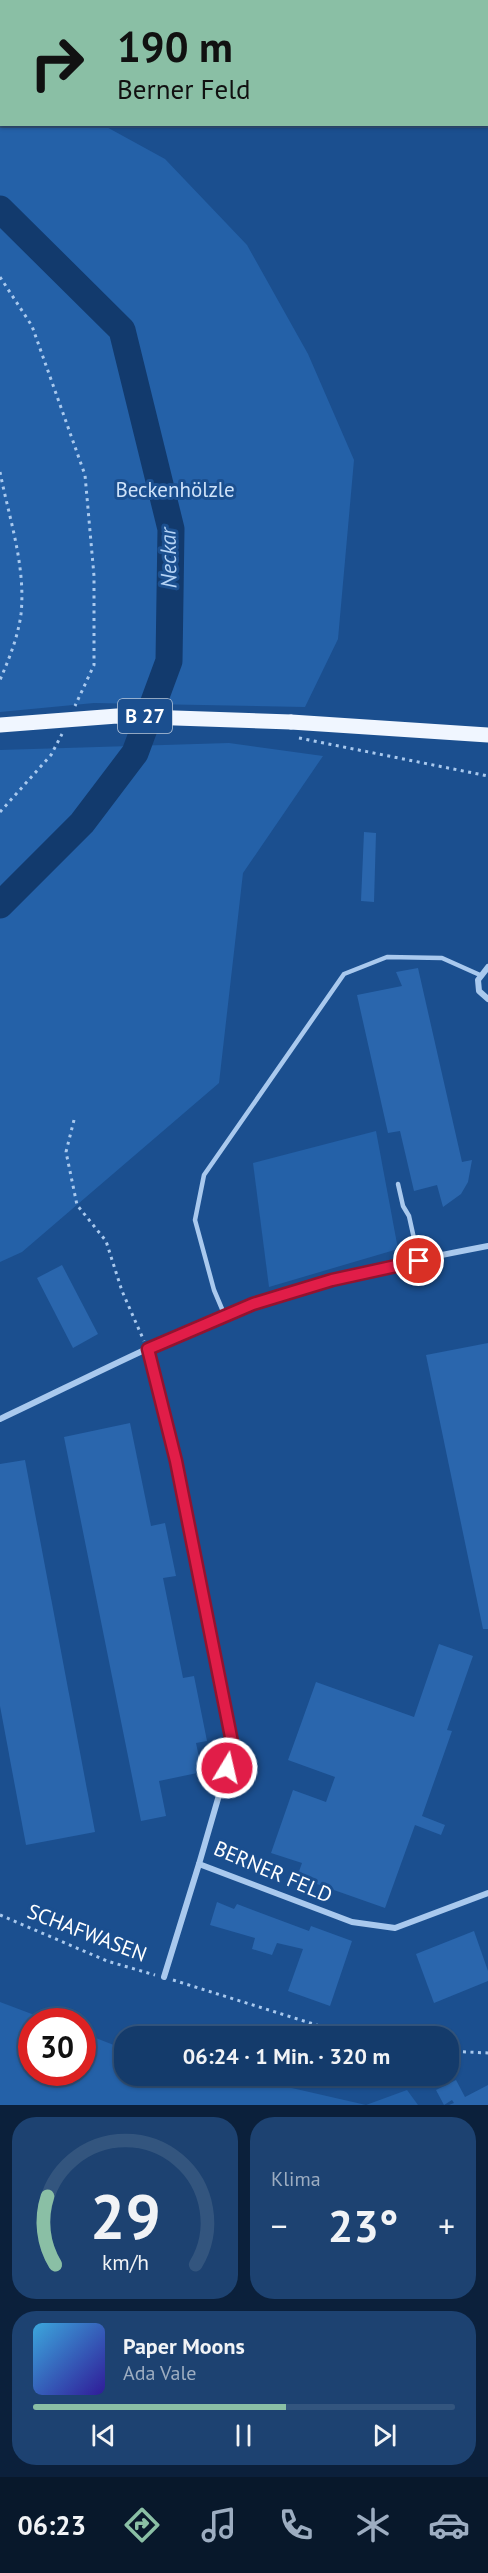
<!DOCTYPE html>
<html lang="de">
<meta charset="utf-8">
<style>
body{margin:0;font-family:"PT Sans",sans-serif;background:#1d4271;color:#f1f3f6;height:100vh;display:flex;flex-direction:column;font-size:22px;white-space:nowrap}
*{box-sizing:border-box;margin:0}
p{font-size:20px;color:#9dadc1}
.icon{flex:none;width:33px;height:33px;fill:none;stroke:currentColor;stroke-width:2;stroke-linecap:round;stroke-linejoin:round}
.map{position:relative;height:2105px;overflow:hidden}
.panel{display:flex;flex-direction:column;gap:12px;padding:12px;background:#0b203b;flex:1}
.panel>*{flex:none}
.banner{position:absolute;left:0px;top:0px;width:489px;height:126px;box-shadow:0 2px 4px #0004,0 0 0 2px #33557e;background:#8abfa5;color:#111;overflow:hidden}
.speed{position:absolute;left:18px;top:2008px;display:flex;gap:12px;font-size:30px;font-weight:700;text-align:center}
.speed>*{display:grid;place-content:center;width:78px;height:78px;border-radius:50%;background:#143b6b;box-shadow:0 2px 4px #0004,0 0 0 2px #33557e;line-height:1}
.speed .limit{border:9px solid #d22;background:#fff;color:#111}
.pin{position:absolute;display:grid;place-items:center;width:51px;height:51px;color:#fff;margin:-26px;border:3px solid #fff;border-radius:50%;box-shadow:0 2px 6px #0007}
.me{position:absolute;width:66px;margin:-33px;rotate:9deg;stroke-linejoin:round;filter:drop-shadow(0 0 4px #0008)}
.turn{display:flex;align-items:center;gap:21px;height:126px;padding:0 18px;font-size:27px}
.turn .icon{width:78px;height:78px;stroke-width:2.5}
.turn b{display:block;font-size:42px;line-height:51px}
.big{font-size:45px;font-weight:600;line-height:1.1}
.panel .tile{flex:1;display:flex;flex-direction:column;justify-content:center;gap:9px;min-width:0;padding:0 21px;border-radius:24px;background:#1d4271}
.panel .dial{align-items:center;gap:0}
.dial svg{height:156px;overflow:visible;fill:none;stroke:#33557e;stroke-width:7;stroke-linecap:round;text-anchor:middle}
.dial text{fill:#f1f3f6;stroke:none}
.song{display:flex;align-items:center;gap:18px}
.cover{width:72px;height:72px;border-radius:9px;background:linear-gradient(135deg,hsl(200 70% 55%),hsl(250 70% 35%))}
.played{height:6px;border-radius:3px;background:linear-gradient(90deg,#8abfa5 60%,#33557e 60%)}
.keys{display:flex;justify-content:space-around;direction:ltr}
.heat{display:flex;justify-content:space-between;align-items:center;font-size:33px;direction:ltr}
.panel .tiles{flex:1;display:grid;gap:12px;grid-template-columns:1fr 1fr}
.tile:last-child{grid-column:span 2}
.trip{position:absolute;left:114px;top:2026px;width:345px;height:60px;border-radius:24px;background:#143b6b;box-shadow:0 2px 4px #0004,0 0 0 2px #33557e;font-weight:600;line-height:60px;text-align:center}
.tabs{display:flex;height:96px;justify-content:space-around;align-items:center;background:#08182b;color:#9dadc1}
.tabs .icon{width:42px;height:42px}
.tabs .on{color:#8abfa5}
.tabs b{font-size:27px;color:#f1f3f6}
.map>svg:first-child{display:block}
</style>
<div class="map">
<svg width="488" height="2105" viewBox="0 0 488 2105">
<rect width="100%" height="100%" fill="#1b4f8f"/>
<g fill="#2461a8">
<polygon points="0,0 119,0 2,2 2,124 103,125 165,159 247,245 308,354 354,460 338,639 305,707 94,703 0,712"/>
<polygon points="229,743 323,756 243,873 219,1083 22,1252 0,1262 0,750"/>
<polygon points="376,1131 398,1249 269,1287 253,1163"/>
<polygon points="0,2002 53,2022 32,2022 32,2073 82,2073 83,2033 124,2049 124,2076 214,2076 283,2086 366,2105 407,2090 418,2105 0,2105"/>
</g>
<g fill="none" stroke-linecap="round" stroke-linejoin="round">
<g stroke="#9cc4f0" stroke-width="4.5">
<polyline points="31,2 33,0"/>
<polyline points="0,25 2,24"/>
</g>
<polyline stroke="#123a6d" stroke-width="27" points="0,209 122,330 171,529 169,661 135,753 82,823 0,905"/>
</g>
<g fill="#2a66ad">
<polygon points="364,832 376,833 374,902 361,901"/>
<polygon points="418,968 462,1162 472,1160 468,1182 461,1194 443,1207 437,1185 414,1191 400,1131 388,1133 357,995 402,986 396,972"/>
<polygon points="62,1265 98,1334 73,1348 37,1278"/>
<polygon points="488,1343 488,1629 483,1629 426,1355"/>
<polygon points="130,1423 151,1526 165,1523 176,1576 163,1578 183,1678 194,1676 207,1741 196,1743 202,1772 159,1781 166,1816 141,1821 64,1437"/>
<polygon points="25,1460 95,1832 26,1845 0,1706 0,1464"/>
<polygon points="439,1644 473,1656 447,1730 452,1731 422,1816 445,1825 441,1835 415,1825 385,1908 297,1877 302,1863 271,1853 293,1790 326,1802 335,1777 288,1760 316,1682 414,1717"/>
<polygon points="217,1902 234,1909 237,1904 309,1931 311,1926 352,1941 330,2006 288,1991 303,1949 277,1943 272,1955 252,1949 255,1938 210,1925"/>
<polygon points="474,1931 488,1971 488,1981 434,2003 416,1954"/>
<polygon points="456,2080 465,2097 488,2085 488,2105 449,2105 454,2103 452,2100 444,2105 436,2090"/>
</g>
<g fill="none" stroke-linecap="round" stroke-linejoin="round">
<g stroke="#a9c9ee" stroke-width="3" stroke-dasharray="3 4.5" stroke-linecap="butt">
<polyline points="0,277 32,326 85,475 94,576 94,665 75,706"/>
<path d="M0 472C9 518 26 566 21 614 18 637 9 659 0 680"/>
<polyline points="299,738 488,776"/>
<polyline points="0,812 51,755 62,734"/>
<polyline points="74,1120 66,1152 77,1205 106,1241 122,1291 144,1341"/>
<polyline points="0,1915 107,1961 155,1975"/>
<polyline points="173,1980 355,2037"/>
<polyline points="448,2051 488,2053"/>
</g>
<g stroke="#a9c9ee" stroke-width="4.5">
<polyline points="398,1184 403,1206 409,1216 419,1261"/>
<polyline points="225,1316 214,1290 195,1220 204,1175 344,974 387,957 442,958 480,975"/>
</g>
<g stroke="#a9c9ee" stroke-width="6">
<polyline points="488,967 478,980 479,991 488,999"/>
<polyline points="148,1349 171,1438 233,1747 199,1864 352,1922 395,1928 488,1893"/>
<path d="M0 1419C83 1380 167 1336 253 1304 328 1277 410 1261 488 1246"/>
<polyline points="164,1977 199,1864"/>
</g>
<polyline stroke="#f0f6ff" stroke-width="15" points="291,722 488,735"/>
<polyline stroke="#f0f6ff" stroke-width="15" points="0,725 117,716 291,722"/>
</g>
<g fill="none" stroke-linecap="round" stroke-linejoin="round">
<g stroke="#92132f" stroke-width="15">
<polyline id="route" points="227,1768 233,1747 176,1461 148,1349 253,1304 332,1280 419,1261"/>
</g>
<use href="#route" stroke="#e11d48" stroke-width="10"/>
</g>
<g text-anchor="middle" stroke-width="6" stroke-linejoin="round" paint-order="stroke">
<rect fill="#1b4f8f" stroke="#bbcadd" stroke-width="1.5" x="118" y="699" width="54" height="34" rx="4.5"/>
<g font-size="20" font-weight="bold" fill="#fff">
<text x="145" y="723">B 27</text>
</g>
<g font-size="21" fill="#cfe3fa" stroke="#1b4f8f">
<text x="175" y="497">Beckenhölzle</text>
</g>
<g font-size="21" fill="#fff" stroke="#1b4f8f">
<text transform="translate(273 1872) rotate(23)" y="7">BERNER FELD</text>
<text transform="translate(87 1933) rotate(21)" y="7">SCHAFWASEN</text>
</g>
<g font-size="22" font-style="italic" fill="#b5d3f5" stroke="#1b4f8f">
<text transform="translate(168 558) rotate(-91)" y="8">Neckar</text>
</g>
</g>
</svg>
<div class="speed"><div class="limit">30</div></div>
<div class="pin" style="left:419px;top:1261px;background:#d93025"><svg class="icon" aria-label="arrive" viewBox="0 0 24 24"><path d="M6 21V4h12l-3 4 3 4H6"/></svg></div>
<svg class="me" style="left:227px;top:1768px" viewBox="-20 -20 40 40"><circle r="17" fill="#e11d48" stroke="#fff" stroke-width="3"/><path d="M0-11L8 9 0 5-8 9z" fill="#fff"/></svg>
<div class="trip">06:24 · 1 Min. · 320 m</div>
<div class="banner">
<div class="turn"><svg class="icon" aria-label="right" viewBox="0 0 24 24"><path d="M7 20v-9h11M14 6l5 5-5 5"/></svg><div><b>190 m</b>Berner Feld</div></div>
</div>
</div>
<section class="panel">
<div class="tiles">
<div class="tile dial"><svg viewBox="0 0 100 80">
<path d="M14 69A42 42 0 1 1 86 69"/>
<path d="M14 69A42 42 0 0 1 10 34" stroke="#8abfa5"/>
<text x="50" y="56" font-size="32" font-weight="700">29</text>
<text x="50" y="72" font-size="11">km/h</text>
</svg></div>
<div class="tile"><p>Klima</p>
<div class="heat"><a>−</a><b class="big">23°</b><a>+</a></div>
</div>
<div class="tile">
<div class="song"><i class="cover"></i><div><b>Paper Moons</b><p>Ada Vale</p></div></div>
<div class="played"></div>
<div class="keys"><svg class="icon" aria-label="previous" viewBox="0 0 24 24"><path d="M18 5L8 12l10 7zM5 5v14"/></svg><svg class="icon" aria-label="pause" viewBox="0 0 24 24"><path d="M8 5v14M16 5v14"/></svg><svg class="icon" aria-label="next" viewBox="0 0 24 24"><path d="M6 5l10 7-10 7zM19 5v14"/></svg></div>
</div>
</div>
</section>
<nav class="tabs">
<b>06:23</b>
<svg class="icon on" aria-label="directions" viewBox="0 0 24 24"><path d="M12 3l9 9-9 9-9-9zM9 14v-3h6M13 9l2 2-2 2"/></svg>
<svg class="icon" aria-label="music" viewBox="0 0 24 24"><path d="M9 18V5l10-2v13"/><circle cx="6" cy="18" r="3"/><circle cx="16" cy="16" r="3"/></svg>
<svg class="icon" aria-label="phone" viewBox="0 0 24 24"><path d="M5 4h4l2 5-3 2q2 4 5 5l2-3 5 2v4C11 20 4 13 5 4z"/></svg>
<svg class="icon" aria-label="climate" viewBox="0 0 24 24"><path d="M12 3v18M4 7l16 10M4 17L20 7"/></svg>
<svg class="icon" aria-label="car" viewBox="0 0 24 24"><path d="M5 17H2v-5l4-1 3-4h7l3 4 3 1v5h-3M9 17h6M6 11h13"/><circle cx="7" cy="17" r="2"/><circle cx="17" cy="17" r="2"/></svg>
</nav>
